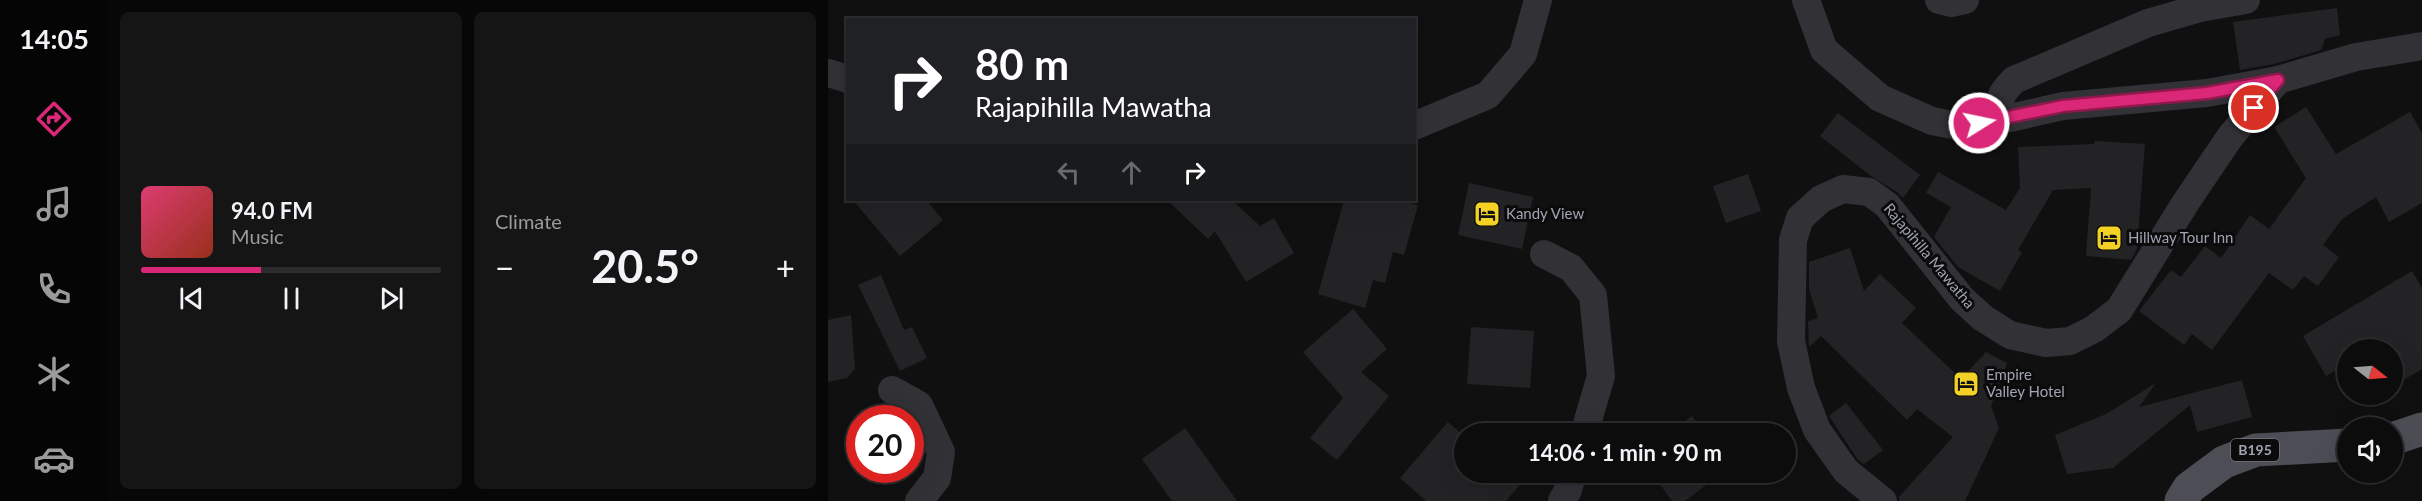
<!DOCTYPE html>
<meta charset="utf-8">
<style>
body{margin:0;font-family:Lato,sans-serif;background:#151516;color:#f1f3f6;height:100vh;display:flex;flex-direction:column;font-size:22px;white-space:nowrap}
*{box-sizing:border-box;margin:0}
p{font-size:20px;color:#9a9b9d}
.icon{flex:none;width:33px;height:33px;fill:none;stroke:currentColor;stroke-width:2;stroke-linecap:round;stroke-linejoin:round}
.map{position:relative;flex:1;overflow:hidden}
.details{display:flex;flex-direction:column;gap:12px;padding:12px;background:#070707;width:720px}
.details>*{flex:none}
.top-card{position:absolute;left:18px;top:18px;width:570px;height:183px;border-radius:0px;box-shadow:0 6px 24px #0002,0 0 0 2px #2c2c2e;background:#202124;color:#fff;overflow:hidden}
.needle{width:39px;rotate:107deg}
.buttons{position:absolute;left:1509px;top:339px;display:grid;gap:12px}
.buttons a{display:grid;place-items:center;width:66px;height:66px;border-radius:50%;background:#0c0c0d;box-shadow:0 6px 24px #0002,0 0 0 2px #2c2c2e;font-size:30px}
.speed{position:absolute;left:18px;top:405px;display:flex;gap:12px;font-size:30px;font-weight:700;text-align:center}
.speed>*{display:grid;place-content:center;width:78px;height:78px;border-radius:50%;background:#0c0c0d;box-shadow:0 6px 24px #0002,0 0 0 2px #2c2c2e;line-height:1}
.speed .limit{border:9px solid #d22;background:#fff;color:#111}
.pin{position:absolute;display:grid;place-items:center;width:51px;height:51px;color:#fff;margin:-26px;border:3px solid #fff;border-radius:50%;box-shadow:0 2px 6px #0007}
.me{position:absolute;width:66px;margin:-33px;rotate:80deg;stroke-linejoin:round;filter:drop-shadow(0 0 4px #0008)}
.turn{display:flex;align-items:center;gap:21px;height:126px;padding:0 30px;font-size:27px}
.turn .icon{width:78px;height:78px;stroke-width:2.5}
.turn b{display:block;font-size:42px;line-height:51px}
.lanes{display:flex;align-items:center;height:57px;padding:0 30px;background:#0003;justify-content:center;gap:30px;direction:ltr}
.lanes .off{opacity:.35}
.big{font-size:45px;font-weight:700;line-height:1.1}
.details .card{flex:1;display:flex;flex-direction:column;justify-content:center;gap:9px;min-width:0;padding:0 21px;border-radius:9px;background:#151516}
.song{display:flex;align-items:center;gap:18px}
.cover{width:72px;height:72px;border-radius:9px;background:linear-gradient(135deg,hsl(340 70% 55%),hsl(10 70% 35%))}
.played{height:6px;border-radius:3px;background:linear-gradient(90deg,#db2777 40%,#2c2c2e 40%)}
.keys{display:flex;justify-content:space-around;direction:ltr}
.heat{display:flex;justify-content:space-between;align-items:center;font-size:33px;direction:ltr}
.details .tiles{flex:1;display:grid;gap:12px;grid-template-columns:repeat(2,1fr)}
.trip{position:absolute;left:626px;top:423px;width:342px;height:60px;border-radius:30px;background:#0c0c0d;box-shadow:0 6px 24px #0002,0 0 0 2px #2c2c2e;font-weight:700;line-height:60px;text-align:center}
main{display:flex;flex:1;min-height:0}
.menu{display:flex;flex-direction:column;width:108px;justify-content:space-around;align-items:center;background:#050505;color:#9a9b9d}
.menu .icon{width:42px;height:42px}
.menu .selected{color:#db2777}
.menu b{font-size:27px;color:#f1f3f6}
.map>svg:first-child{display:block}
</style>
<main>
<nav class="menu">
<b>14:05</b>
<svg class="icon selected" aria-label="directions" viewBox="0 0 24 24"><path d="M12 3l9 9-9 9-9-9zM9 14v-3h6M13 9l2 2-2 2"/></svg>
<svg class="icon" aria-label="music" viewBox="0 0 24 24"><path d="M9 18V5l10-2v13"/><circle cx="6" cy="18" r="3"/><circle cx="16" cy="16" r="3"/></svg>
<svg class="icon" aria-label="phone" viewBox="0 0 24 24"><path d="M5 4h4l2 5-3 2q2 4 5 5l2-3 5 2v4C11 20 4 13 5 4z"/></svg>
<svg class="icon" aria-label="climate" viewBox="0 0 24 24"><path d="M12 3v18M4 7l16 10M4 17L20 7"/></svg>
<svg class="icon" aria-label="car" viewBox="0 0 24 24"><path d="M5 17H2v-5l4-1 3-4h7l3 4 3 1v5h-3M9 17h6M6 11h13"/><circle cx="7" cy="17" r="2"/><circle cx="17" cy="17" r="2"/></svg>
</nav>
<section class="details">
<div class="tiles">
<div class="card">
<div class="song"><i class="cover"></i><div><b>94.0 FM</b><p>Music</p></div></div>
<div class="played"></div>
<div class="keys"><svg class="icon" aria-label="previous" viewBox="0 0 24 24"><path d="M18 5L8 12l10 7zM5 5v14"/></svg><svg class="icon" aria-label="pause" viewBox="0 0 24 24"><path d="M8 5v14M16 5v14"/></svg><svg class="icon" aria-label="next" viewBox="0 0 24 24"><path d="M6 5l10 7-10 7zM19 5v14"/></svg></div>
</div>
<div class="card"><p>Climate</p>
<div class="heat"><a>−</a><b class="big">20.5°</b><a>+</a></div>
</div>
</div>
</section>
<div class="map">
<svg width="1594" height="501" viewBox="0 0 1594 501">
<rect width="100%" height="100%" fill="#101011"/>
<g fill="#232325">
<polygon points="1509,8 1512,35 1497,39 1493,50 1446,64 1412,70 1405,22"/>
<polygon points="1478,107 1508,154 1582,112 1594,133 1594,203 1561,222 1548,197 1514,219 1495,245 1511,257 1490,286 1476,276 1465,290 1441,273 1384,350 1364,334 1356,345 1311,311 1343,270 1353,277 1377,246 1393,258 1422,215 1441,229 1478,178 1446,127"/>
<polygon points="1010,113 1092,175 1075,198 1069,192 1043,176 992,136"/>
<polygon points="1267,141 1317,144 1309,249 1303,260 1258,256 1263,188 1225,190 1190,250 1194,252 1172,291 1130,267 1106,237 1123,207 1098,193 1110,172 1178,210 1192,188 1190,147 1266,144"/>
<polygon points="920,174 933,211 898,223 885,186"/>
<polygon points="641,183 705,197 694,249 630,235"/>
<polygon points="25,200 98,200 115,220 72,256"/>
<polygon points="339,200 404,200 432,226 446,218 466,253 418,282 387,231 380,239"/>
<polygon points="516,200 570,200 590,205 576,255 565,252 557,283 545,280 537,308 490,294"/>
<polygon points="1022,248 1036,291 1052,274 1088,308 1074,323 1133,379 1158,352 1179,363 1163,406 1171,428 1137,501 1071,501 1071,497 1125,437 1089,409 1079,420 993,336 981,347 980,321 990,318 981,289 981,262"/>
<polygon points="1584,271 1594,288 1594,369 1564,387 1564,350 1520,350 1520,363 1498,376 1475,336"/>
<polygon points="53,275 76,330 84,327 99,358 72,371 30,285"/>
<polygon points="525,309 559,349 533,372 561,396 509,460 482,438 515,398 475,352"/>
<polygon points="23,315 27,369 19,378 0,382 0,320"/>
<polygon points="643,327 706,331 702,388 639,384"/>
<polygon points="1414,380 1424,417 1369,432 1362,405 1285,468 1239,474 1227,435 1278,414 1328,383 1311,407"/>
<polygon points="1018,403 1055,450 1036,464 1030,460 1001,416"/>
<polygon points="864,416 876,434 841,434"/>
<polygon points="620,422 636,436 636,472 678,472 692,485 678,501 598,501 572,478"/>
<polygon points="357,428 409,501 344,501 314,459"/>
<polygon points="823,472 895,472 857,501 844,501"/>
</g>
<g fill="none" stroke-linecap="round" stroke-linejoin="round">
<g stroke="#313136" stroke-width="28">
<polyline points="978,0 996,50 1052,98 1104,121 1130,126 1173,120"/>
<polyline points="1111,0 1123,3 1137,0"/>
<path d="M1418 0 1372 8 1320 23 1186 80C1171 95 1170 100 1173 120L1235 106 1379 93 1450 80"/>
<polyline points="0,73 20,79"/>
<polyline points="586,126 660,95 695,54 710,0"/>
<polyline points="716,254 743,268 765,295 773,376 756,434"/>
<polyline points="64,390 91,405 113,452 109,478 91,501"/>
<polyline points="734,501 740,490 745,472"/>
<polyline points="1055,501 1018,471 989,430 973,388 963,341 965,240 972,218 993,199 1015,189 1041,192 1059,205 1134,299 1155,318 1182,335 1218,343 1242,341 1266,329 1291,310 1358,202 1402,137 1450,80 1528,57 1594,46"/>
</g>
<g stroke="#4d4d55" stroke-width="33">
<polyline points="1564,439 1594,429"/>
<polyline points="1353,501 1361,488 1396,462 1428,450 1520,445"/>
</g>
</g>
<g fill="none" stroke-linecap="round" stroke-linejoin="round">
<g stroke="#8e194d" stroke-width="15">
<polyline id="route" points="1151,123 1235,106 1379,93 1450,80 1426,108"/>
</g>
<use href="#route" stroke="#db2777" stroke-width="10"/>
</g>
<defs>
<g id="hotel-square" transform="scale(1.35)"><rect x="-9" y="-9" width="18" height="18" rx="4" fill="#f4d125" stroke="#0b0b0c"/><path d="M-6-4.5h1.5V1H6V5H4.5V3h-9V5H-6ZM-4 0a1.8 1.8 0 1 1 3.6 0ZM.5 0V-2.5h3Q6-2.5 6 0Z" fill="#111"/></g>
</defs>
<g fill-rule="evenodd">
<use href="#hotel-square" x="659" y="214"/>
<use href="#hotel-square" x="1281" y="238"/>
<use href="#hotel-square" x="1138" y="384"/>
</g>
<g text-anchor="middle" stroke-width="6" stroke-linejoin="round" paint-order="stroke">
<rect fill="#0b0b0c" stroke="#737580" stroke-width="1.5" x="1403" y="439" width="48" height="22" rx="4.5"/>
<g font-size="14" font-weight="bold" fill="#a0a3b2">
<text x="1427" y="455">B195</text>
</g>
<g font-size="15" fill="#a0a3b2" stroke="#0b0b0c" text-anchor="start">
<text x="678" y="219">Kandy View</text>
<text x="1300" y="243">Hillway Tour Inn</text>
<text x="1158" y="380">Empire<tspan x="1158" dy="17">Valley Hotel</tspan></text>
</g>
<g font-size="15" fill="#a0a3b2" stroke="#0b0b0c">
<text transform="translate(1101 256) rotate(50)" y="5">Rajapihilla Mawatha</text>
</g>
</g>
</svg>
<div class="buttons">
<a><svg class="needle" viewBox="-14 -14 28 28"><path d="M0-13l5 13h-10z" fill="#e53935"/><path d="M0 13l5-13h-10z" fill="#9a9b9d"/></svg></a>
<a><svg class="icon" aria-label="sound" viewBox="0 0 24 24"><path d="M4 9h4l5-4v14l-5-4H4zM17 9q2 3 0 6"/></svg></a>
</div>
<div class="speed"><div class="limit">20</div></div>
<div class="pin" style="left:1426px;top:108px;background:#d93025"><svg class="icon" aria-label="arrive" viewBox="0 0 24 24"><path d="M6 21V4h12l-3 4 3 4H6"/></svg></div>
<svg class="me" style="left:1151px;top:123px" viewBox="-20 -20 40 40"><circle r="17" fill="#db2777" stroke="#fff" stroke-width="3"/><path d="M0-11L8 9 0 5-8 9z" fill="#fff"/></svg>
<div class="trip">14:06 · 1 min · 90 m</div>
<div class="top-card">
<div class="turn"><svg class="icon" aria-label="right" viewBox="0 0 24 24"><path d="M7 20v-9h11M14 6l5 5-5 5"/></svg><div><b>80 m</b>Rajapihilla Mawatha</div></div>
<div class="lanes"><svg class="icon off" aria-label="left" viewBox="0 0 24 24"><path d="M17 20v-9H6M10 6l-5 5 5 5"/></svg><svg class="icon off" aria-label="ahead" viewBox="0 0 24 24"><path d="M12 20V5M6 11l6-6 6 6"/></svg><svg class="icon" aria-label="right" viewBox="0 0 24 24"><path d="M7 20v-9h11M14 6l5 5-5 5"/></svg></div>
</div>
</div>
</main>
